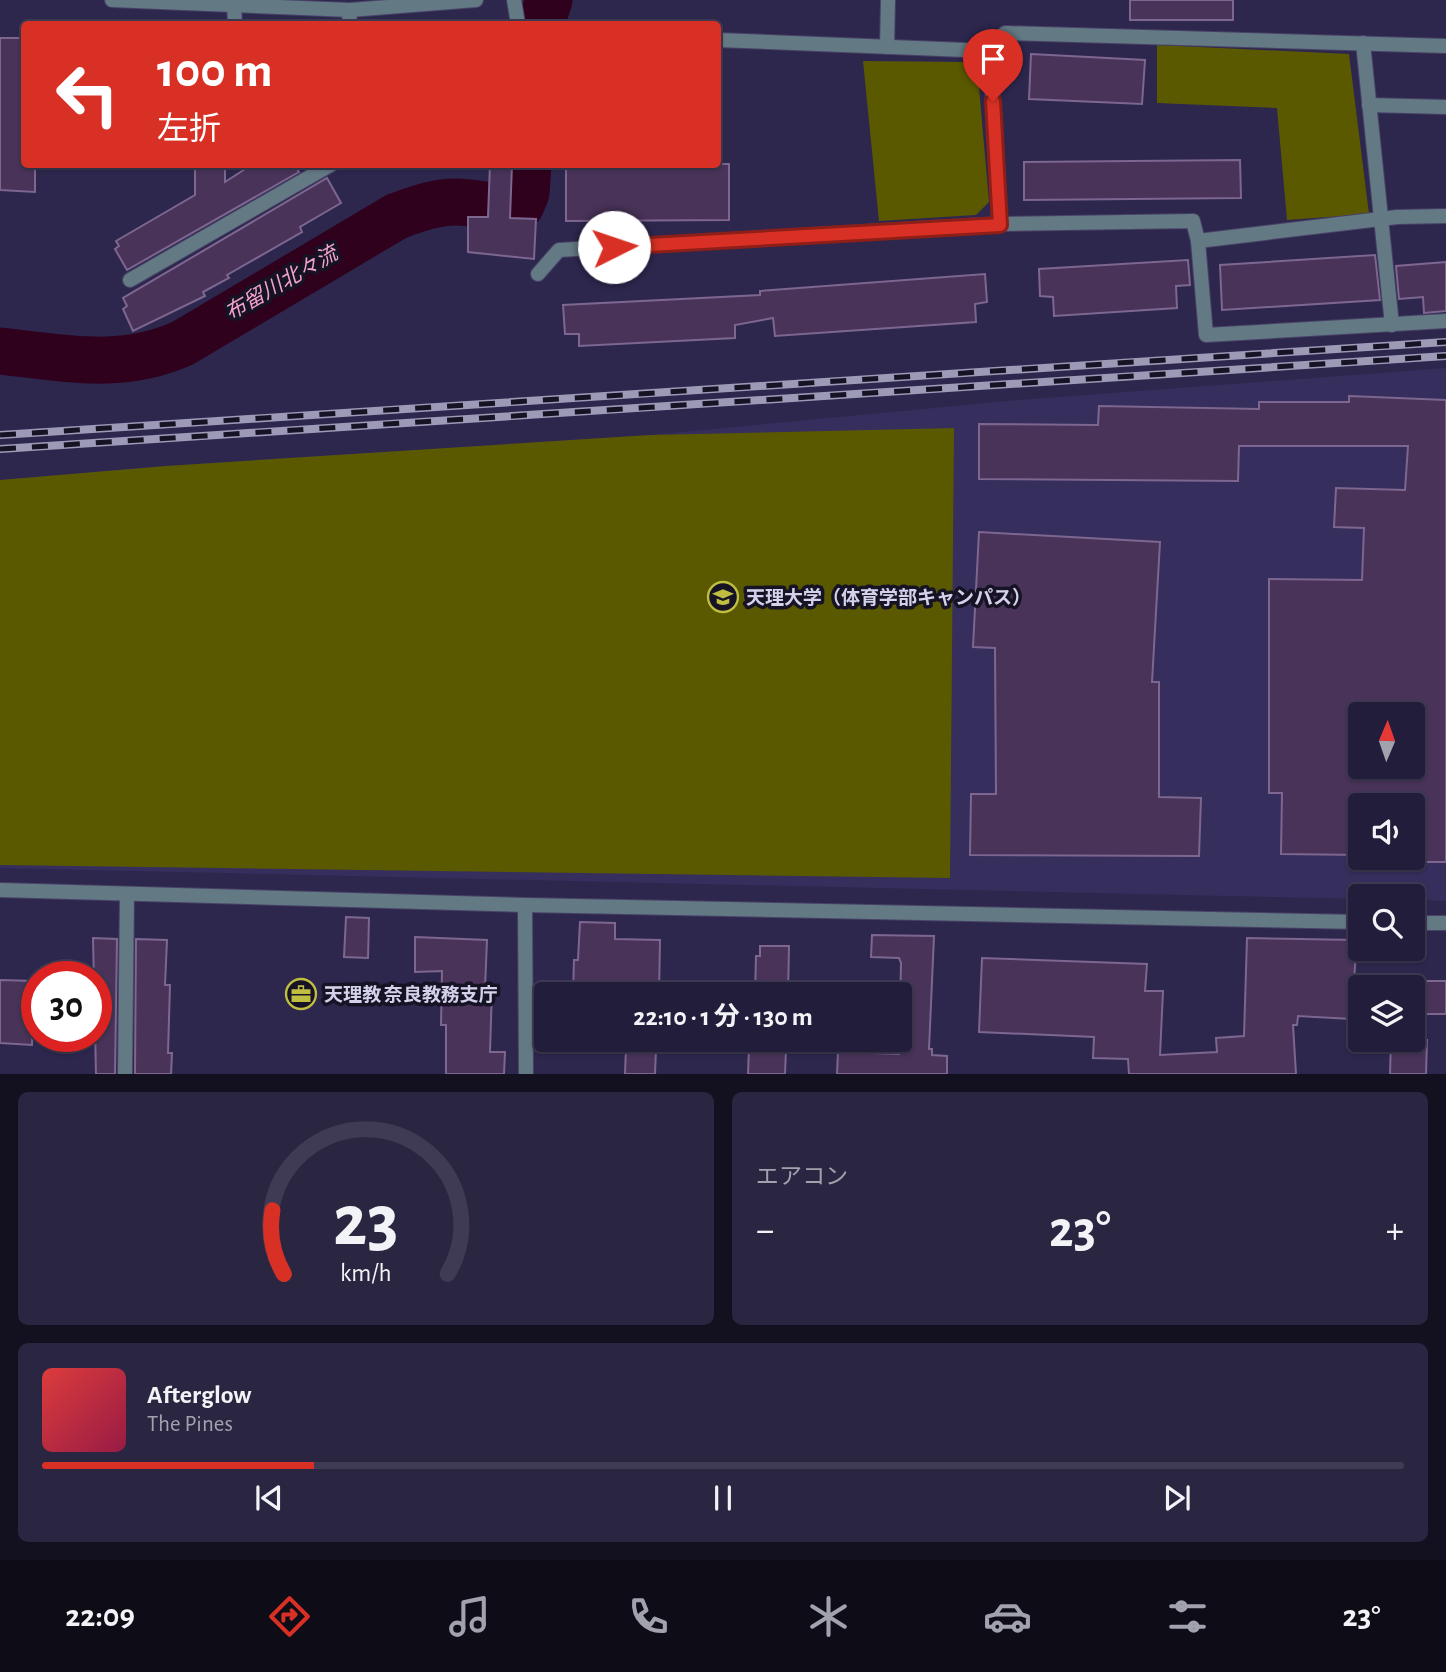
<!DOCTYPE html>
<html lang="ja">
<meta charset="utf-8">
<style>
body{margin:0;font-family:"Alegreya Sans","Noto Sans JP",sans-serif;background:#2a2642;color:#f1f3f6;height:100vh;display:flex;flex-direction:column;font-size:26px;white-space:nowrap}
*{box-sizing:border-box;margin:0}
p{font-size:23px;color:#a2a2af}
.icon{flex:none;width:38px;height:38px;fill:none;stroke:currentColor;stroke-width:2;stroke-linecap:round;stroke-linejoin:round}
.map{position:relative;height:1074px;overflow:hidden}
.details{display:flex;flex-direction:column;gap:18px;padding:18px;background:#131020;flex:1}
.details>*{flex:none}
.guide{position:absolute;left:21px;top:21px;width:700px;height:147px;border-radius:7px;box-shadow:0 2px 5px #0004,0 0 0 2px #3f3b54;background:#d93025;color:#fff;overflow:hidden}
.needle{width:46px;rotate:2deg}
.fabs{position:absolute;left:1348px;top:702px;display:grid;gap:14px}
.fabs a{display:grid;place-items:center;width:77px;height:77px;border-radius:7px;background:#221d3a;box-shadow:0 2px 5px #0004,0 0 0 2px #3f3b54;font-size:35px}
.speed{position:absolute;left:21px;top:961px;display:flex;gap:14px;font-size:35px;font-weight:700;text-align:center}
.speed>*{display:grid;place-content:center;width:91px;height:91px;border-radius:50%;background:#221d3a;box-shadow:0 2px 5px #0004,0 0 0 2px #3f3b54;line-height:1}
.speed .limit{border:10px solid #d22;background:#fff;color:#111}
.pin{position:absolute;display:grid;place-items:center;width:60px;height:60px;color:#fff;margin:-72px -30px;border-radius:50% 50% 50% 0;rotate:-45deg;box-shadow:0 0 7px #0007}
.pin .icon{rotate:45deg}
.me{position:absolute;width:77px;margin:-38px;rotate:86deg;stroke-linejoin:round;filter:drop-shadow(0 0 5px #0008)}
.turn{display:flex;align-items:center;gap:24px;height:147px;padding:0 21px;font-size:32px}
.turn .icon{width:91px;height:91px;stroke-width:2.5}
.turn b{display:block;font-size:49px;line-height:60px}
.big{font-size:52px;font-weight:700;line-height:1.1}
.details .widget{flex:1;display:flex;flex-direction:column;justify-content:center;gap:10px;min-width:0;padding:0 24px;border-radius:10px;background:#2a2642}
.details .dial{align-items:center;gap:0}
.dial svg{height:182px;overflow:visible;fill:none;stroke:#3f3b54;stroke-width:7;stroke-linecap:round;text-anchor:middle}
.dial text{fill:#f1f3f6;stroke:none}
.song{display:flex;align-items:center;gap:21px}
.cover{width:84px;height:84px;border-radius:10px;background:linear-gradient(135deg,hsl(0 70% 55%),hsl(340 70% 35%))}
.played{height:7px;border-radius:4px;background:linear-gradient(90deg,#d93025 20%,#3f3b54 20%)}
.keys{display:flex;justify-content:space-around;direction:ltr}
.heat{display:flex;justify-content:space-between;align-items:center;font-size:38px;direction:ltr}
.details .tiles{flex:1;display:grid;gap:18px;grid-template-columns:1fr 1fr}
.widget:last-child{grid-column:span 2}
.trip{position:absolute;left:534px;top:982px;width:378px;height:70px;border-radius:7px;background:#221d3a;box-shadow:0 2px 5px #0004,0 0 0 2px #3f3b54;font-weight:700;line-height:70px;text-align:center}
.tab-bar{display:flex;height:112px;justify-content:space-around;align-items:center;background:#0e0c17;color:#a2a2af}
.tab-bar .icon{width:49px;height:49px}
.tab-bar .active{color:#d93025}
.tab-bar b{font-size:32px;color:#f1f3f6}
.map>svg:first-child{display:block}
</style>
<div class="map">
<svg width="1446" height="1074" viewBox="0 0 1446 1074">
<rect width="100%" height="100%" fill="#2d274e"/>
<path fill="#362e5c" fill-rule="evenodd" d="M1446 368V901L1412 900V896H1360V899L0 868V480L166 466 650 435 1018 400ZM1360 714H1412V766H1360ZM1360 805H1412V858H1360Z"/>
<g fill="#5a5900">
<polygon points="1157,45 1349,54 1369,214 1287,220 1277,108 1157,103"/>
<polygon points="863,61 964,62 978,76 989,202 976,215 879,221"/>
<polygon points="954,428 950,878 0,865 0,480 166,466 650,435"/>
</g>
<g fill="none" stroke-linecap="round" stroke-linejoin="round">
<g stroke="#30011d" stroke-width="47">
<polyline points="541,24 549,0"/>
<path d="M0 351C65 358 121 371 183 343L397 216C417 209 435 202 456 202 478 202 499 211 521 205L526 193 528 164"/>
</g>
</g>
<g fill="#493359" stroke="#7d6690" stroke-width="2" fill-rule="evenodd">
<rect x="1130" y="0" width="103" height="20"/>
<polygon points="0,38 24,38 24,164 35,164 35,192 0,190"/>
<polygon points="1031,54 1145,60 1142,104 1029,99"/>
<polygon points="1240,160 1241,198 1024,200 1024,162"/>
<polygon points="195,164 225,164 225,182 253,164 294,164 299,172 127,270 115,249 119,246 116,241 195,195"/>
<polygon points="490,164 512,164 510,218 536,219 534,259 468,252 468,217 488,217"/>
<polygon points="566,164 729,164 729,220 566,221"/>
<polygon points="327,178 341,203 300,227 302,232 227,275 229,278 203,292 205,296 133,331 123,309 127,306 123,298"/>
<polygon points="1375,255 1380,300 1222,310 1220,265"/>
<polygon points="1188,260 1190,285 1176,286 1177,308 1054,316 1053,297 1040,296 1039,269"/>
<polygon points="1446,262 1446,311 1424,313 1423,297 1399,299 1396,266"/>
<polygon points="985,274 987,302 975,304 976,322 775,336 773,318 735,325 735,338 579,346 579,334 565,334 563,305 760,295 760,291"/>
<path d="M1349 396 1446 400V862H1412V805H1360V855L1281 854 1282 793H1269V579L1362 580 1364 528 1334 527 1336 488 1405 490 1408 446H1239L1238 481 979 479V424L1098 425 1099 406 1259 409V402H1349ZM1360 714H1412V766H1360Z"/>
<polygon points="979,532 1160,542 1152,682 1159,682 1159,797 1201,798 1199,856 970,855 971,794 996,794 995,648 973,647"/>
<polygon points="346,917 369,918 368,958 344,957"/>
<polygon points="580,922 615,923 615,939 660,940 659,994 573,994 574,960 578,960"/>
<polygon points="872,935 934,936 929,1049 932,1049 932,1055 947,1056 947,1074 837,1074 838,1052 899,1054 901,963 899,958 871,957"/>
<polygon points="415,937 487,940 485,988 492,988 490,1052 505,1052 504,1074 446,1074 446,1025 441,1025 442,971 415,972"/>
<polygon points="93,938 117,939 115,1074 96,1074"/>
<polygon points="1247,938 1357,940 1351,1019 1298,1016 1297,1025 1293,1025 1296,1074 1129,1074 1128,1059 1093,1058 1094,1037 979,1032 982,958 1147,964 1145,991 1163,991 1160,1055 1217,1052 1216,1038 1244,1036"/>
<polygon points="136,939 167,940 165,985 170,985 168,1053 172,1053 171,1074 135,1074"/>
<polygon points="760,946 789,946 788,994 755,994 756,956 760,956"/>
<polygon points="0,980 34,981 32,1045 0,1043"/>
<rect x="1412" y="981" width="34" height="33"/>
<polygon points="1391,1040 1427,1040 1426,1074 1390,1074"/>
<polygon points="626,1048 656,1049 655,1074 625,1074"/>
<polygon points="749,1048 786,1049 785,1074 748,1074"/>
</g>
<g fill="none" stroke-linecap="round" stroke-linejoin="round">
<g stroke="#484267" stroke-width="16">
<g id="minor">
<polyline points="112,0 350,10 476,0"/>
<polyline points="514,0 518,24"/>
<polyline points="234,5 235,24"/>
<polyline points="349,24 350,10"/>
<polyline points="718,40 990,51 1000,224"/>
<polyline points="1363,43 1392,325"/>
<polyline points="887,47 888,0"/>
<polyline points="990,51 1005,33 1446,46"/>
<polyline points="1369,105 1446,107"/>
<polyline points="1198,241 1206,335 1446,321"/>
<polyline points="538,274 559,250 1000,224 1193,221 1198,241 1397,217 1446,216"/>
<polyline points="130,280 332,164"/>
<polyline points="525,905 526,1074"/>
<polyline points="125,1074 127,894"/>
</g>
</g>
<g stroke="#484267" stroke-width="16">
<g id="tertiary">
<polyline points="0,890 525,905 1360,922"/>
<polyline points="1412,923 1446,923"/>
</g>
</g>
<use href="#minor" stroke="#637984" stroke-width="14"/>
<use href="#tertiary" stroke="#637984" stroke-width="14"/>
<g stroke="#9d9ab7" stroke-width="8">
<g id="rail">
<polyline points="0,435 1446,342"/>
<polyline points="0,449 1446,356"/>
</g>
</g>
<use href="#rail" stroke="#161325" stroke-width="5" stroke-dasharray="16" stroke-linecap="butt"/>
</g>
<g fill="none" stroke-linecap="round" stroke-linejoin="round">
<g stroke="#8d1f18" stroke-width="18">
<polyline id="route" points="614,247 1000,225 993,101"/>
</g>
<use href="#route" stroke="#d93025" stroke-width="12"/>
</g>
<defs>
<g id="university-ring" transform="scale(1.575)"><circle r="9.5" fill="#161325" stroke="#bfbe41" stroke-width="1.5"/><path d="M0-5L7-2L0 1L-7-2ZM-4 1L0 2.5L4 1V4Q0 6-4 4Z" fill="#bfbe41"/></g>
<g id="office-ring" transform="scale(1.575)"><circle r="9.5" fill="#161325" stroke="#bfbe41" stroke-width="1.5"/><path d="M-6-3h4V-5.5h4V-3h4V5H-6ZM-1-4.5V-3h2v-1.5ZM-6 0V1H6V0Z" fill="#bfbe41"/></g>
</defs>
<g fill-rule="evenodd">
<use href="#university-ring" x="723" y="597"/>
<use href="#office-ring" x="301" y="994"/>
</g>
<g text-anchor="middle" stroke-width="7" stroke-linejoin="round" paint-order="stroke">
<g font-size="19" font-weight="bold" fill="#d4d2eb" stroke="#161325" text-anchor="start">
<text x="746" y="604">天理大学（体育学部キャンパス）</text>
<text x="324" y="1001">天理教 奈良教務支庁</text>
</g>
<g font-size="21" font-style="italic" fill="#f5a3cb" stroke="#161325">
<text transform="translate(281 283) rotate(-30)" y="7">布留川北々流</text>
</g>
</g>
</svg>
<div class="fabs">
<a><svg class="needle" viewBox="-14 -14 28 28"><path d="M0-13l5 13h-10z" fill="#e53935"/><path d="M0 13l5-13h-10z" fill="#a2a2af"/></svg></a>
<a><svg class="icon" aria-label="sound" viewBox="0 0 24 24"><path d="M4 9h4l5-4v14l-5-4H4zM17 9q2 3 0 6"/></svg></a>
<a><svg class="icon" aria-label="search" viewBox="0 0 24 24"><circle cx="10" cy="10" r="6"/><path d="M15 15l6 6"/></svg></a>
<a><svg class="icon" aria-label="layers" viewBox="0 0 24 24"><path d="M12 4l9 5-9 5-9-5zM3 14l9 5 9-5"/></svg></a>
</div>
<div class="speed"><div class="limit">30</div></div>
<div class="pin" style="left:993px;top:101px;background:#d93025"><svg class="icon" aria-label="arrive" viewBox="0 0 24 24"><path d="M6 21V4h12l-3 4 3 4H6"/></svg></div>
<svg class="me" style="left:614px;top:247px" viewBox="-20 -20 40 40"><circle r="19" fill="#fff"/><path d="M0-13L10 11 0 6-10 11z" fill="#d93025"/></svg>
<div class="trip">22:10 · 1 分 · 130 m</div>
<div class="guide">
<div class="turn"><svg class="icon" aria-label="left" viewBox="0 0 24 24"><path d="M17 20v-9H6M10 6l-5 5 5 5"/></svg><div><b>100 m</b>左折</div></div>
</div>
</div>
<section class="details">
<div class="tiles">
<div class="widget dial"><svg viewBox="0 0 100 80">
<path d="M14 69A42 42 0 1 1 86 69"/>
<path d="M14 69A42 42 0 0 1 9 41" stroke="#d93025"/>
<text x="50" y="56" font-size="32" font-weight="700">23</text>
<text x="50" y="72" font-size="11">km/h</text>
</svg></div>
<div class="widget"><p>エアコン</p>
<div class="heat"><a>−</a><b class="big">23°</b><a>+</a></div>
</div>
<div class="widget">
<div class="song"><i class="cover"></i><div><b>Afterglow</b><p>The Pines</p></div></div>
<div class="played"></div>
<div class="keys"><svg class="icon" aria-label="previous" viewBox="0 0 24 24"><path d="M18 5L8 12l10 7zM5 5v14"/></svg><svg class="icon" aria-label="pause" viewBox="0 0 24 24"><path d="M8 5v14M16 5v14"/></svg><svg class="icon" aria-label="next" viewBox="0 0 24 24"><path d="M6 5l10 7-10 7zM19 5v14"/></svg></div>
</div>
</div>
</section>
<nav class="tab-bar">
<b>22:09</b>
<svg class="icon active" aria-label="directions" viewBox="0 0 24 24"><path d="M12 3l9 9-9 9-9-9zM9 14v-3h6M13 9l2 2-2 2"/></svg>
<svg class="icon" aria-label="music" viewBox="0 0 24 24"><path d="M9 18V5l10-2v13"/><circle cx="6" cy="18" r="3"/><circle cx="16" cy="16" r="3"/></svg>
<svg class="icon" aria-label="phone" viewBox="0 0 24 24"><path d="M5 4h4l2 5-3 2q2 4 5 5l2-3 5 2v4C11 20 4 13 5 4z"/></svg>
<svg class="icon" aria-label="climate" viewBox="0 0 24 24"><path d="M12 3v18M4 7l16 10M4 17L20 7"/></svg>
<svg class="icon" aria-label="car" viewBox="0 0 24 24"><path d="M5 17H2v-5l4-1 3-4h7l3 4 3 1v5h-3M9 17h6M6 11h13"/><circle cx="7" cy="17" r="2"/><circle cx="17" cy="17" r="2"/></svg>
<svg class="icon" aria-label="filters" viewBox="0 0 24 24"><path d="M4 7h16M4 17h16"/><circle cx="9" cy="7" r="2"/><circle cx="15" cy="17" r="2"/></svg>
<b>23°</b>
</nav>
